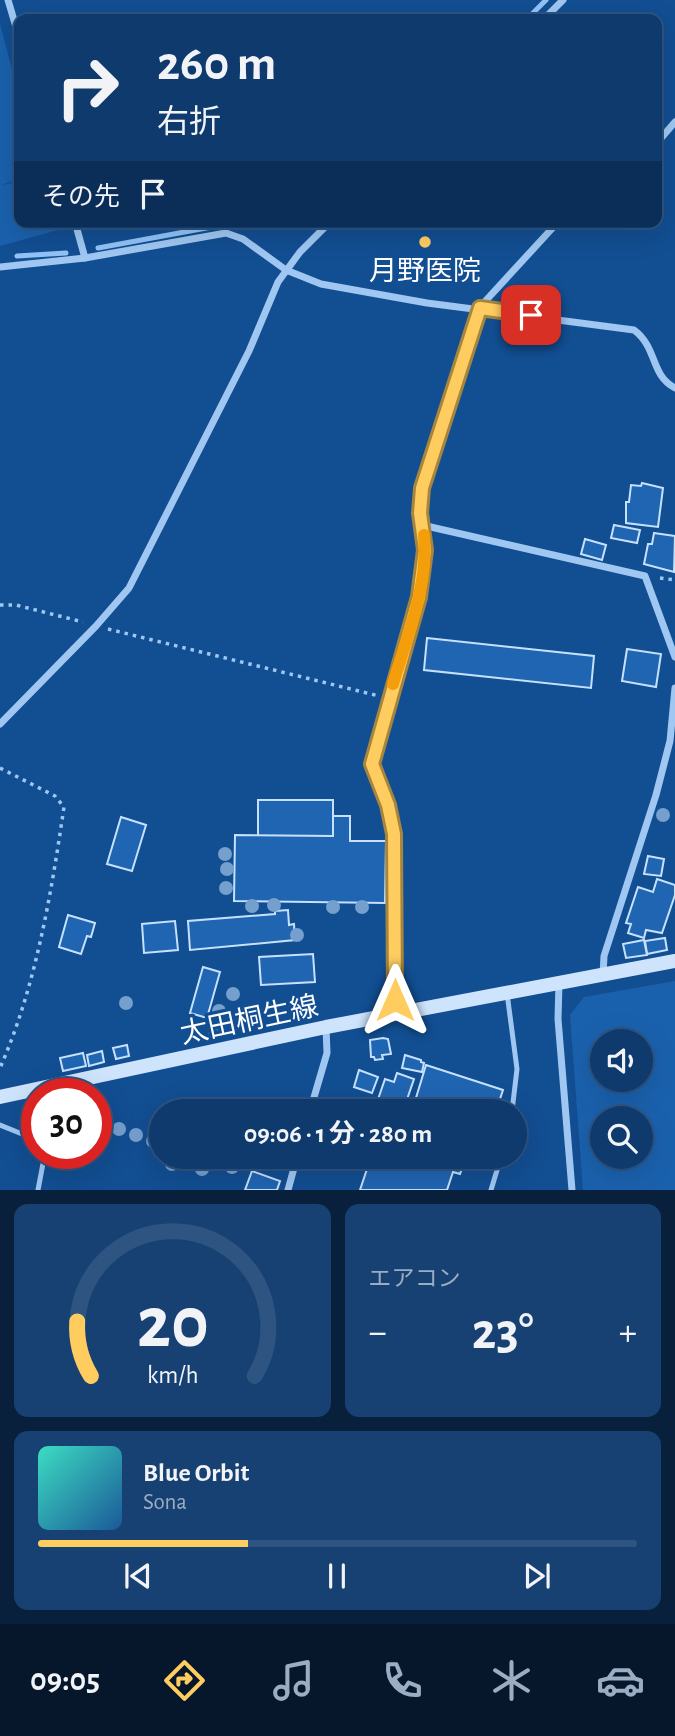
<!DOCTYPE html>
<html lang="ja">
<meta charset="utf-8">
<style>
body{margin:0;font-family:"Alegreya Sans","Noto Sans JP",sans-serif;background:#174173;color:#f1f3f6;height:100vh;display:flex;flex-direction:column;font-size:26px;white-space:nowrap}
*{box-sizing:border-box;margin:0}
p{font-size:23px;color:#9badc2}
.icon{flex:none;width:38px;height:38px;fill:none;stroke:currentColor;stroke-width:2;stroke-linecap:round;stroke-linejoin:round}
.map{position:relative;height:1190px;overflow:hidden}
.details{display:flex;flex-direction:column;gap:14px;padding:14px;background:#08203c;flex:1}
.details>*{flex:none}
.top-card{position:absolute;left:14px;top:14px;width:648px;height:214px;border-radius:14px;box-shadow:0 7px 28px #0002,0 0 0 2px #2e5481;background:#0e3a6e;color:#f1f3f6;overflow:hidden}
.tools{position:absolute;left:590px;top:1029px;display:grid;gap:14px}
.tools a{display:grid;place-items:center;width:63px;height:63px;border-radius:50%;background:#0e3a6e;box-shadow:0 7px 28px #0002,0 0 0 2px #2e5481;font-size:35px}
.speed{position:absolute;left:21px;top:1078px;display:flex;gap:14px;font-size:35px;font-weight:700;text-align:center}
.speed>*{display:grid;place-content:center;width:91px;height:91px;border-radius:50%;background:#0e3a6e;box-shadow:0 7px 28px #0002,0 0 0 2px #2e5481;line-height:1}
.speed .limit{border:10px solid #d22;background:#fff;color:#111}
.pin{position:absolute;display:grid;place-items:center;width:60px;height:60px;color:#fff;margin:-30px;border-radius:14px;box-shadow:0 4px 10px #0006}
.me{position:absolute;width:77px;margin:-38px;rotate:0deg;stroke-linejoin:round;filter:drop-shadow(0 0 5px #0008)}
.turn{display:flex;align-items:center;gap:24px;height:147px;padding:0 28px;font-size:32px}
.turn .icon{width:91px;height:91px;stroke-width:2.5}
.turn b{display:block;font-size:49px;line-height:60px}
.then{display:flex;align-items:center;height:66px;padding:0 28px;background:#0003;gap:14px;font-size:26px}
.big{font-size:52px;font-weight:700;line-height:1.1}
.details .widget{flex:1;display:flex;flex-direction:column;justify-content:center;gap:10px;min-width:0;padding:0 24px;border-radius:14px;background:#174173}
.details .dial{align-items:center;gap:0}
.dial svg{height:182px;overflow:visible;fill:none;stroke:#2e5481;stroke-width:7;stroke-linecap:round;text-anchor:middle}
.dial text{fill:#f1f3f6;stroke:none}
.song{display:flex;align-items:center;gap:21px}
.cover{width:84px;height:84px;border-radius:10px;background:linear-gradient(135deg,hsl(170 70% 55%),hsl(210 70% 35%))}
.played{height:7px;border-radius:4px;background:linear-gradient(90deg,#ffcc60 35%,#2e5481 35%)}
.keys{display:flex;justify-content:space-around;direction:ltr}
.heat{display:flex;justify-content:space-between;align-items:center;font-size:38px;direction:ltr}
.details .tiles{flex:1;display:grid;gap:14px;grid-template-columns:1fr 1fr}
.widget:last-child{grid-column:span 2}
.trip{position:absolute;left:149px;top:1099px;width:378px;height:70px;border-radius:35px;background:#0e3a6e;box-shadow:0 7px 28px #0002,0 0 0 2px #2e5481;font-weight:700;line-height:70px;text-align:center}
.tabs{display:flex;height:112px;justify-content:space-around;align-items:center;background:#06172c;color:#9badc2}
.tabs .icon{width:49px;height:49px}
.tabs .on{color:#ffcc60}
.tabs b{font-size:32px;color:#f1f3f6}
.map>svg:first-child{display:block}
</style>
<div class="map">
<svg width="675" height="1190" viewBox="0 0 675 1190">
<rect width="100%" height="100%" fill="#124e92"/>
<g fill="#1a61ad" fill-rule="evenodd">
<polygon points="0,24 19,95 19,179 1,185 19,182 19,222 56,222 58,230 0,246"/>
<path d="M675 981V1190H583L570 1015 584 997ZM602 1041H640V1080H602ZM602 1118H640V1157H602Z"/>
</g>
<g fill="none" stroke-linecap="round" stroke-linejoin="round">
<g stroke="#91c3f6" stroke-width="5">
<polyline points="527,19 546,0"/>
<polyline points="98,248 217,226"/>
<polyline points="17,256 66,253"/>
</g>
</g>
<g fill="#2065b2" stroke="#c6e1fd" stroke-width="2">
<polygon points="642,483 663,488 658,527 626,523 626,502 629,502 631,485 641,486"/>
<polygon points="614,525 640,530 637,543 611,538"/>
<polygon points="654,533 675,536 674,572 644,564 648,544 652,544"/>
<polygon points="585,539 606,545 602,560 581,554"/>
<polygon points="427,638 594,656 591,688 424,670"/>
<polygon points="627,649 661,654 656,687 622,681"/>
<rect x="258" y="800" width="75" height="36"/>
<polygon points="333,816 350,816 350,841 386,841 385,903 234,901 235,835 333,836"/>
<polygon points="121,817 146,825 132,871 107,864"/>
<polygon points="648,856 664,859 661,876 644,874"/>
<polygon points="657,879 675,885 675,895 662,933 646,930 644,938 628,933 631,924 626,923 638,887 653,892"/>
<polygon points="288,910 289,925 294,924 295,940 190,950 188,921 275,914 275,911"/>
<polygon points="68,915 95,923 91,937 87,936 81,954 59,947"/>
<polygon points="175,921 178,950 144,953 142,924"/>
<polygon points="665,938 667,950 647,954 645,941"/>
<polygon points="644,940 647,955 626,958 623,944"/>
<polygon points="313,954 315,982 261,985 259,957"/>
<polygon points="203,967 220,972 207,1018 190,1013"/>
<polygon points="383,1038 388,1039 391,1054 382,1055 383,1059 375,1060 374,1057 371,1057 370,1040"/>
<polygon points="127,1045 129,1056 116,1059 113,1048"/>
<polygon points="102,1051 104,1062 89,1066 87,1055"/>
<polygon points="83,1053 86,1066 63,1071 60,1058"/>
<polygon points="405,1055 421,1060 421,1062 424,1063 422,1072 402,1068"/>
<polygon points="426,1065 503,1090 496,1111 412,1111"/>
<polygon points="359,1070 378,1077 372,1093 354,1087"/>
<polygon points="397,1073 414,1079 403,1111 368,1111 370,1106 375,1108 385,1079 394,1082"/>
<polygon points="96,1105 110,1110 109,1119 96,1115"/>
<polygon points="371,1157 466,1157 460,1174 453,1172 447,1190 360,1190"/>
<polygon points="252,1171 280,1181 277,1190 245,1190"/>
</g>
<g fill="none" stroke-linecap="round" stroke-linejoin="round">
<g stroke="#9fc7f2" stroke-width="3.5" stroke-dasharray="3.5 5" stroke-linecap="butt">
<polyline points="660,578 675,580"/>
<polyline points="0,605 16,605 83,622"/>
<polyline points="108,629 379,696"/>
<path d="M0 768 55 796 64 807C51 895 36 986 0 1068"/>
</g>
<g stroke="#9fc7f2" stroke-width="5">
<polyline points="507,993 517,1069 512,1111"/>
<polyline points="0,1125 37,1140"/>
<polyline points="38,1190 45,1153"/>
<polyline points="491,1190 501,1157"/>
</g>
<g stroke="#9fc7f2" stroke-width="7">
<polyline points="8,0 19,37"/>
<polyline points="544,19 563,0"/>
<polyline points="656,144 675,122"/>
<polyline points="75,222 85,258"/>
<path d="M0 267 85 258 226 233 243 239 286 270 321 284 427 303 634 330C658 348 650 375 675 388"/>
<polyline points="422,525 645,576 675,657"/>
<polyline points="0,724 96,626 129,588 249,351 278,282 300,252 330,222"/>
<polyline points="603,975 604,956 656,795 670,741 675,688"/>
<polyline points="559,983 558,1019 572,1190"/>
<polyline points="394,1014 394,834 389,805 372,764 419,597 425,550 420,513 422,488 479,308 558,222"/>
<polyline points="310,1111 327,1053 326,1027"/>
<polyline points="288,1190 297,1157"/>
</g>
<polyline stroke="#cee4fc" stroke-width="14" points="0,1097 326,1027 675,961"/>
</g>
<g fill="#759fcd">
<circle cx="663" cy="815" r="7"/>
<circle cx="225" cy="854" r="7"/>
<circle cx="227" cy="869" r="7"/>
<circle cx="226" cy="888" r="7"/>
<circle cx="274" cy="905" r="7"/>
<circle cx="252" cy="906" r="7"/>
<circle cx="333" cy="907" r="7"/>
<circle cx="362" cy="907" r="7"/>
<circle cx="297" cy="935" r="7"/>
<circle cx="233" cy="994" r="7"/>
<circle cx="126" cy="1003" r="7"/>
<circle cx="219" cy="1011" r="7"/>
<circle cx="215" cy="1033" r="7"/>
<circle cx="119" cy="1129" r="7"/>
<circle cx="136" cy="1135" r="7"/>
<circle cx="153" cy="1141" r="7"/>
<circle cx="172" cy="1164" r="7"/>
<circle cx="232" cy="1167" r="7"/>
<circle cx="202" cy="1169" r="7"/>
</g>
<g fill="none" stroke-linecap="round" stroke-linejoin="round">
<g stroke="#a6853e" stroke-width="18">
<polyline id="route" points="395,1000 394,834 388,805 372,764 419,597 425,550 420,513 422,488 480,308 531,315"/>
</g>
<use href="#route" stroke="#ffcc60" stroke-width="12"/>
<path stroke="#f59e0b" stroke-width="12" d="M393 684C407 636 429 585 424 535"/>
</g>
<circle fill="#ffcc60" stroke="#124e92" stroke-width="2.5" cx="425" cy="242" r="7"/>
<g text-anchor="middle" stroke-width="7" stroke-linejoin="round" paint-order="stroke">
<g font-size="28" fill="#fff" stroke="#124e92">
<text x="425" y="280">月野医院</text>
</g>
<g font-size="28" fill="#fff" stroke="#124e92">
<text transform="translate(249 1019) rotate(-12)" y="10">太田桐生線</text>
</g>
</g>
</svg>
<div class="tools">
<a><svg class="icon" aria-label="sound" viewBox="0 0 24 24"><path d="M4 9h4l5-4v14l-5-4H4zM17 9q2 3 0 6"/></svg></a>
<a><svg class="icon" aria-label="search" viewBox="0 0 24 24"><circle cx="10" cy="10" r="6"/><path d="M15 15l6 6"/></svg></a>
</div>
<div class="speed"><div class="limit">30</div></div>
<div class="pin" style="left:531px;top:315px;background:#d93025"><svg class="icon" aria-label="arrive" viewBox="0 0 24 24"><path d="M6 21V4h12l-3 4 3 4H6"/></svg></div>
<svg class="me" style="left:395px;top:1000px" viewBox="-20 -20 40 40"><path d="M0-17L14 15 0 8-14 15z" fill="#ffcc60" stroke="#fff" stroke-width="4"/></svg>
<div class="trip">09:06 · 1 分 · 280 m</div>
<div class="top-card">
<div class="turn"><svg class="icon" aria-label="right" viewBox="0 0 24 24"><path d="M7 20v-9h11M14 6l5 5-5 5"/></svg><div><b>260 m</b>右折</div></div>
<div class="then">その先<svg class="icon" aria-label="arrive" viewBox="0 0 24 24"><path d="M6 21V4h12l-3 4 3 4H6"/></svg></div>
</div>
</div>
<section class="details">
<div class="tiles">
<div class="widget dial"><svg viewBox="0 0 100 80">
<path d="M14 69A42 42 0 1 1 86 69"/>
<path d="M14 69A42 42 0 0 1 8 45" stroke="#ffcc60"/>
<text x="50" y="56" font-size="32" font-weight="700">20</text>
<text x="50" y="72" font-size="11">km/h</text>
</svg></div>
<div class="widget"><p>エアコン</p>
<div class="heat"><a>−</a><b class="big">23°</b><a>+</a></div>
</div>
<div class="widget">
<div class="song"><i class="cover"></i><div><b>Blue Orbit</b><p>Sona</p></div></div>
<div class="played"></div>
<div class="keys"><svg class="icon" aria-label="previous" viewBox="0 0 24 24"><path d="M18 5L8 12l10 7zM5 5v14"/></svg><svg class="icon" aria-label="pause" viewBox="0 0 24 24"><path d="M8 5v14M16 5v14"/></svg><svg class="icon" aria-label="next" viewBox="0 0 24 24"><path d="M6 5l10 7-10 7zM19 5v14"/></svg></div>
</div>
</div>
</section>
<nav class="tabs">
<b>09:05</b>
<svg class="icon on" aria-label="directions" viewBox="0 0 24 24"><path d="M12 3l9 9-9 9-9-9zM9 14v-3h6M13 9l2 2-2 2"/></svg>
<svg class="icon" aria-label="music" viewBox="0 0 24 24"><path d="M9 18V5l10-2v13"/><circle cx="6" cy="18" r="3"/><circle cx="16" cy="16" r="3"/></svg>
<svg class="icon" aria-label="phone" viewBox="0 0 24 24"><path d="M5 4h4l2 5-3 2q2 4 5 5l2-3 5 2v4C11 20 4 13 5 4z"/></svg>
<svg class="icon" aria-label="climate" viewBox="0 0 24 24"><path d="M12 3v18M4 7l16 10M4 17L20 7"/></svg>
<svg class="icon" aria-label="car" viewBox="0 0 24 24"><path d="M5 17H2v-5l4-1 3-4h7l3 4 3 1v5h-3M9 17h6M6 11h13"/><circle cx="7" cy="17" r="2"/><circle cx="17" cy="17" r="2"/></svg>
</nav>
